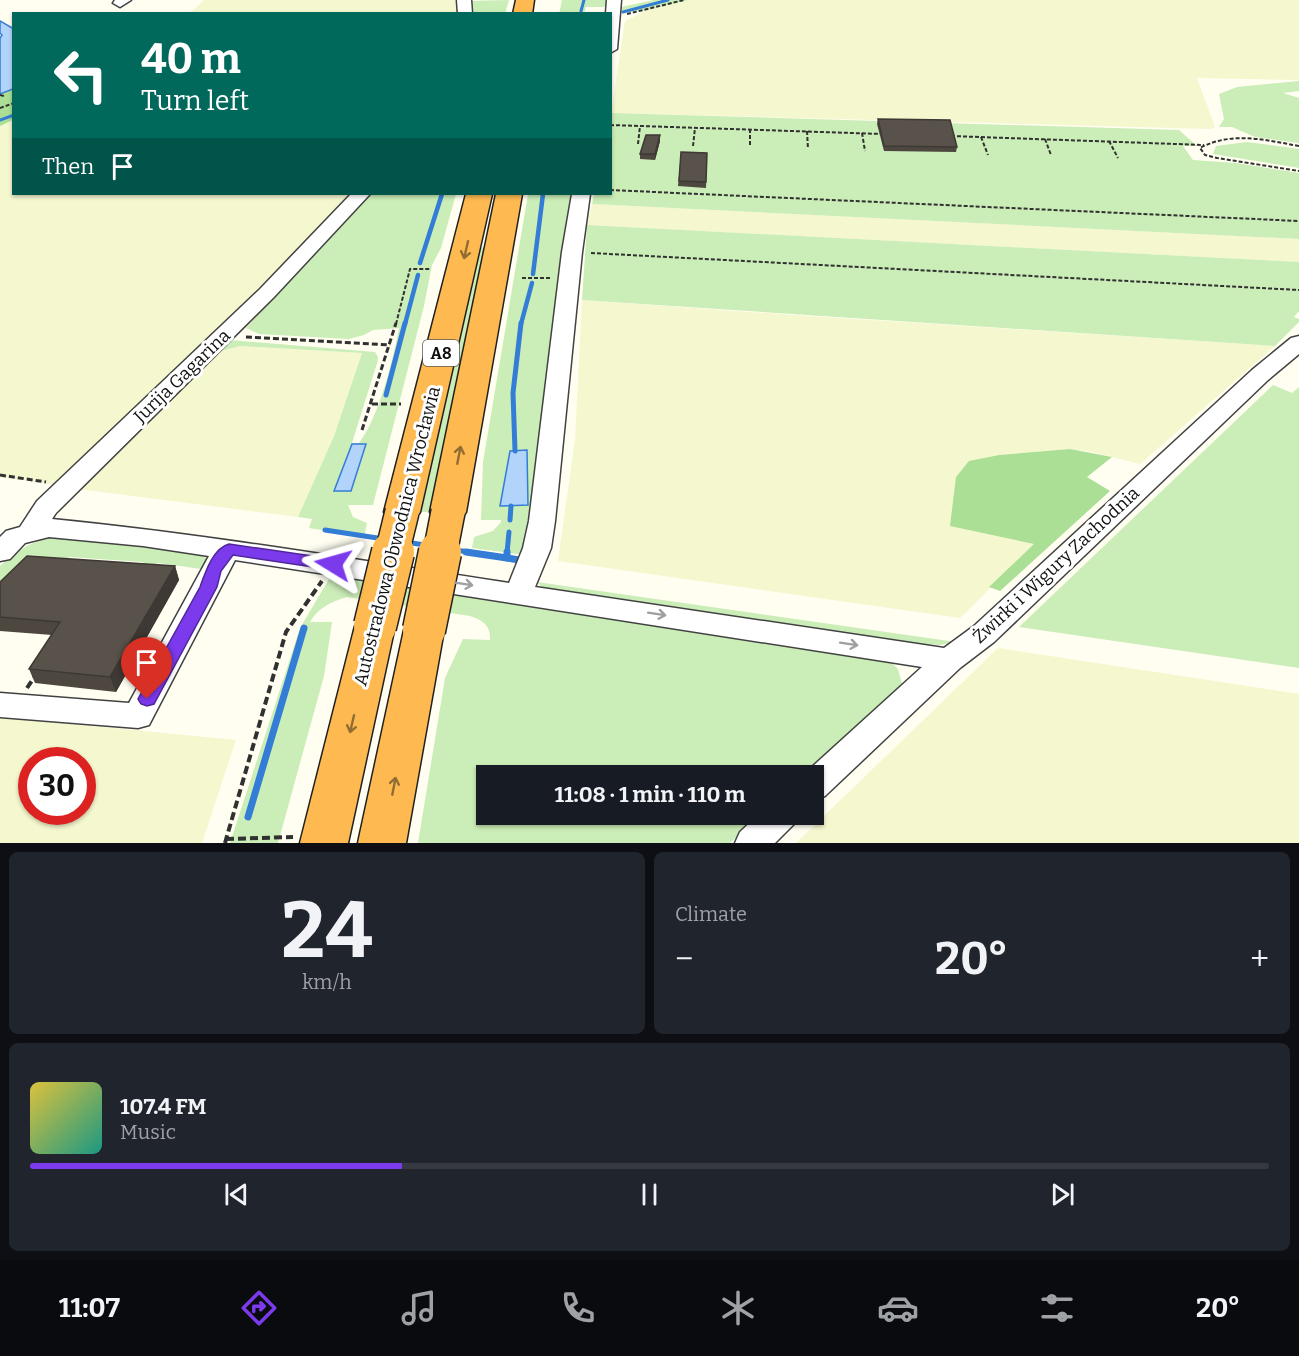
<!DOCTYPE html>
<meta charset="utf-8">
<style>
body{margin:0;font-family:Bitter,serif;background:#20242c;color:#f1f3f6;height:100vh;display:flex;flex-direction:column;font-size:22px;white-space:nowrap}
*{box-sizing:border-box;margin:0}
p{font-size:20px;color:#9ea1a6}
.icon{flex:none;width:33px;height:33px;fill:none;stroke:currentColor;stroke-width:2;stroke-linecap:round;stroke-linejoin:round}
.map{position:relative;height:843px;overflow:hidden}
.side{display:flex;flex-direction:column;gap:9px;padding:9px;background:#0d0f14;flex:1}
.side>*{flex:none}
.guide{position:absolute;left:12px;top:12px;width:600px;height:183px;border-radius:0px;box-shadow:0 2px 4px #0004;background:#00695c;color:#fff;overflow:hidden}
.speed{position:absolute;left:18px;top:747px;display:flex;gap:12px;font-size:30px;font-weight:700;text-align:center}
.speed>*{display:grid;place-content:center;width:78px;height:78px;border-radius:50%;background:#171b24;box-shadow:0 2px 4px #0004;line-height:1}
.speed .limit{border:9px solid #d22;background:#fff;color:#111}
.pin{position:absolute;display:grid;place-items:center;width:51px;height:51px;color:#fff;margin:-62px -26px;border-radius:50% 50% 50% 0;rotate:-45deg;box-shadow:0 0 6px #0007}
.pin .icon{rotate:45deg}
.me{position:absolute;width:66px;margin:-33px;rotate:278deg;stroke-linejoin:round;filter:drop-shadow(0 0 4px #0008)}
.turn{display:flex;align-items:center;gap:21px;height:126px;padding:0 30px;font-size:27px}
.turn .icon{width:78px;height:78px;stroke-width:2.5}
.turn b{display:block;font-size:42px;line-height:51px}
.then{display:flex;align-items:center;height:57px;padding:0 30px;background:#0003;gap:12px;font-size:22px}
.big{font-size:45px;font-weight:700;line-height:1.1}
.side .card{flex:1;display:flex;flex-direction:column;justify-content:center;gap:9px;min-width:0;padding:0 21px;border-radius:9px;background:#20242c}
.side .dial{align-items:center;gap:0}
.dial b{font-size:78px;line-height:1}
.song{display:flex;align-items:center;gap:18px}
.cover{width:72px;height:72px;border-radius:9px;background:linear-gradient(135deg,hsl(50 70% 55%),hsl(170 70% 35%))}
.played{height:6px;border-radius:3px;background:linear-gradient(90deg,#7c3aed 30%,#363941 30%)}
.keys{display:flex;justify-content:space-around;direction:ltr}
.heat{display:flex;justify-content:space-between;align-items:center;font-size:33px;direction:ltr}
.side .tiles{flex:1;display:grid;gap:9px;grid-template-columns:1fr 1fr}
.card:last-child{grid-column:span 2}
.trip{position:absolute;left:476px;top:765px;width:348px;height:60px;border-radius:0px;background:#171b24;box-shadow:0 2px 4px #0004;font-weight:700;line-height:60px;text-align:center}
.menu{display:flex;height:96px;justify-content:space-around;align-items:center;background:#090b0e;color:#9ea1a6}
.menu .icon{width:42px;height:42px}
.menu .current{color:#7c3aed}
.menu b{font-size:27px;color:#f1f3f6}
.map>svg:first-child{display:block}
</style>
<div class="map">
<svg width="1299" height="843" viewBox="0 0 1299 843">
<rect width="100%" height="100%" fill="#fffef1"/>
<g fill="#f5f7cf" fill-rule="evenodd">
<polygon points="204,0 455,0 457,10 457,14 190,13"/>
<polygon points="689,0 1299,0 1299,80 1197,78 1215,127 1211,129 611,113 625,21 647,10"/>
<polygon points="13,120 14,194 352,194 340,203 295,255 57,485 0,477 0,126"/>
<polygon points="592,204 1299,239 1299,262 587,225"/>
<polygon points="582,300 793,315 1275,346 1140,464 1092,452 1070,449 999,455 969,462 1035,544 960,618 558,561 575,440"/>
<polygon points="240,346 362,353 334,436 298,517 78,489 221,351"/>
<polygon points="998,648 1299,694 1299,843 796,843"/>
<path d="M0 717 236 740 202 843H0ZM32 760H82V812H32Z"/>
</g>
<g fill="#cbedb7">
<polygon points="509,0 505,14 469,13 468,1"/>
<polygon points="562,0 610,0 608,7 586,7 584,13 559,14"/>
<polygon points="654,0 689,0 647,10 621,13 621,7"/>
<polygon points="1299,81 1299,91 1283,93 1299,98 1299,143 1255,137 1232,127 1219,127 1224,119 1219,94 1237,87"/>
<polygon points="611,113 1179,130 1197,146 1183,146 1193,160 1236,163 1299,173 1299,239 592,204 594,194 610,194"/>
<polygon points="1247,142 1299,149 1299,168 1213,154 1216,146"/>
<path d="M369 194H456L441 248 432 265 424 306 373 505H348L353 517 367 523 364 537 309 528 312 519 298 517 334 436 362 353 240 346 221 351 229 340 375 352 378 357V360L352 443H359C379 417 393 360 399 328L373 330 364 335 349 339 259 334 246 328Z"/>
<polygon points="528,194 574,194 568,251 560,264 560,294 554,360 524,555 472,548 474,537 493,531 501,522 501,520 481,520 483,462"/>
<polygon points="587,225 1299,262 1299,311 1294,317 1299,319 1299,322 1275,346 582,300"/>
<polygon points="488,247 432,512 419,512 477,248"/>
<polygon points="1273,385 1292,393 1299,387 1299,668 1019,627"/>
<path d="M63 536 192 552 209 559 206 568 201 569 159 563 145 566 143 562 69 557 62 567 0 595V566C18 548 38 538 63 536Z"/>
<path d="M332 574 889 660 898 669 902 684 805 775 486 776V814L762 815 730 843H418L445 678 463 639 490 640C491 625 482 620 470 616L347 597C332 601 318 608 310 622H332L324 676 278 843H230L300 628Z"/>
<polygon points="537,582 956,642 940,645 912,643 542,587"/>
</g>
<g fill="#abdf95">
<polygon points="13,89 13,120 0,126 0,94"/>
<polygon points="1070,449 1112,457 1087,477 1110,491 1000,591 989,587 1034,544 950,526 956,477 969,461 999,455"/>
</g>
<g fill="#b2d4fa" stroke="#337dd7" stroke-width="1.5">
<polygon points="0,21 14,29 13,89 0,94 0,38 2,35 0,33"/>
<polygon points="352,444 366,444 351,491 334,491"/>
<polygon points="527,450 528,505 500,506 510,451"/>
</g>
<g fill="none" stroke-linecap="round" stroke-linejoin="round">
<g stroke="#337dd7" stroke-width="3">
<polyline points="581,11 584,0"/>
<polyline points="623,12 668,0"/>
<polyline points="0,120 14,115"/>
</g>
<g stroke="#337dd7" stroke-width="4.5">
<polyline points="420,263 442,194"/>
<polyline points="533,274 543,194"/>
<polyline points="405,324 418,275"/>
<polyline points="521,324 532,283"/>
</g>
<g stroke="#337dd7" stroke-width="5">
<polyline points="386,395 405,323"/>
<polyline points="515,451 513,393 521,323"/>
<polyline points="510,520 511,506"/>
<polyline points="325,530 384,539"/>
<polyline points="405,542 425,545"/>
<polyline points="455,550 476,553"/>
<polyline points="507,553 509,532"/>
</g>
<g stroke="#337dd7" stroke-width="7">
<polyline points="466,552 507,558"/>
<polyline points="507,552 507,558 519,560"/>
<polyline points="248,817 304,628"/>
</g>
<g stroke="#424242" stroke-width="3">
<g id="minor">
<polygon points="115,0 131,0 120,7 113,3"/>
<polygon points="457,0 471,0 472,14 458,14"/>
<polygon points="607,0 621,0 617,49 610,53 610,14 606,14"/>
<path d="M351 194H370L274 297 56 513 52 519C205 534 356 560 509 583L523 548 529 521 562 252 572 194H590L582 252 555 521 551 548 535 587 944 648 974 626 1252 370 1291 338 1299 336V354L1268 380 994 642 960 668 825 796 813 800V776H802L922 667 235 560 149 725 138 728 0 717V693L129 703 209 556 143 546 49 537 25 543 10 559 0 561V537L6 531 20 527 37 501 260 289Z"/>
<polygon points="759,814 799,814 794,824 775,843 735,843 740,832"/>
</g>
</g>
<g stroke="#202020" stroke-width="3">
<g id="highway">
<polygon points="516,0 534,0 532,14 513,14"/>
<polygon points="466,194 492,194 420,512 415,520 402,524 389,520 384,512"/>
<polygon points="496,194 522,194 466,512 461,520 448,524 435,520 430,512"/>
<polygon points="375,611 389,616 395,626 348,843 300,843 355,626 361,616"/>
<polygon points="424,615 438,620 444,630 406,843 358,843 404,630 410,620"/>
</g>
</g>
<g stroke="#313131" stroke-width="2" stroke-dasharray="4 2" stroke-linecap="butt">
<polyline points="627,14 684,0"/>
<polyline points="0,95 4,96"/>
<polyline points="0,108 14,103"/>
<polyline points="610,125 882,134"/>
<polyline points="750,129 750,147"/>
<polyline points="807,131 808,149"/>
<polyline points="862,133 865,151"/>
<polyline points="951,136 1204,145"/>
<polyline points="981,137 988,155"/>
<polyline points="1045,139 1051,155"/>
<polyline points="1109,141 1118,158"/>
<polyline points="638,144 640,126"/>
<polyline points="693,146 695,128"/>
<path d="M1299 146C1265 140 1232 131 1200 148L1205 155 1217 158 1299 171"/>
<polyline points="610,190 1299,221"/>
<polyline points="591,253 1299,290"/>
<polyline points="522,278 552,278"/>
<polyline points="396,324 410,269 430,269"/>
</g>
<g stroke="#313131" stroke-width="3" stroke-dasharray="6 3" stroke-linecap="butt">
<polyline points="246,337 390,345"/>
<polyline points="372,404 401,404"/>
<polyline points="362,430 396,323"/>
<polyline points="0,475 46,482"/>
</g>
<g stroke="#313131" stroke-width="4" stroke-dasharray="8 4" stroke-linecap="butt">
<polyline points="143,644 153,645"/>
<polyline points="27,688 35,676"/>
<polyline points="226,839 293,837"/>
<polyline points="225,843 286,632 322,581"/>
</g>
<use href="#minor" fill="#fff" fill-rule="evenodd"/>
<use href="#highway" fill="#feba50" fill-rule="evenodd"/>
<g stroke="#202020" stroke-width="36" stroke-linecap="butt">
<g id="highway-bridge-far1">
<polyline points="392,553 402,512"/>
<polyline points="440,553 448,512"/>
</g>
</g>
<g stroke="#202020" stroke-width="45" stroke-linecap="butt">
<g id="highway-bridge">
<polyline points="375,626 393,552"/>
<polyline points="424,630 440,552"/>
</g>
</g>
<use href="#highway-bridge-far1" stroke="#feba50" stroke-width="33"/>
<use href="#highway-bridge" stroke="#feba50" stroke-width="42"/>
</g>
<g fill="#4d4740">
<polygon points="878,119 957,147 956,152 884,151 877,124"/>
<polygon points="660,141 655,160 640,159 640,154"/>
<polygon points="681,152 707,153 706,188 678,186"/>
<polygon points="175,566 179,580 116,692 35,683 29,669 52,635 0,631 0,582"/>
</g>
<g fill="#3e3934">
<polygon points="660,135 660,141 655,160 655,154"/>
<polygon points="175,566 179,580 116,692 110,677"/>
</g>
<g fill="#59524a" stroke="#3e3934" stroke-width="1.5">
<polygon points="878,119 950,120 957,147 884,146"/>
<polygon points="646,135 660,135 655,154 640,154"/>
<polygon points="681,152 707,153 706,182 679,181"/>
<polygon points="27,556 175,566 110,677 29,669 60,622 0,617 0,582"/>
</g>
<defs><path id="oneway-shaft" d="M-6 0H5M1.5-3L5.5 0L1.5 3" fill="none" stroke-width="1.6" stroke-linecap="round" stroke-linejoin="round" transform="scale(1.5)"/></defs>
<g stroke="#926d33">
<use href="#oneway-shaft" transform="translate(466 250) rotate(103)"/>
<use href="#oneway-shaft" transform="translate(459 455) rotate(-79)"/>
<use href="#oneway-shaft" transform="translate(352 724) rotate(103)"/>
<use href="#oneway-shaft" transform="translate(394 786) rotate(-79)"/>
</g>
<g stroke="#9f9f9f">
<use href="#oneway-shaft" transform="translate(464 584) rotate(9)"/>
<use href="#oneway-shaft" transform="translate(657 614) rotate(9)"/>
<use href="#oneway-shaft" transform="translate(849 644) rotate(9)"/>
</g>
<path fill="#7c3aed" stroke="#51269a" stroke-width="1.5" d="M229 544 333 559 339 561 341 564 339 568 333 570 233 555 221 571 217 587 154 704 147 706 141 704 138 699 200 587C205 573 213 548 229 544Z"/>
<g text-anchor="middle" stroke-width="6" stroke-linejoin="round" paint-order="stroke">
<rect fill="#fff" stroke="#575757" stroke-width="1.5" x="423" y="340" width="36" height="26" rx="4.5"/>
<g font-size="16" font-weight="bold" fill="#0f0f0f">
<text x="441" y="359">A8</text>
</g>
<g font-size="18" fill="#0f0f0f" stroke="#fff">
<text transform="translate(182 376) rotate(-44)" y="6">Jurija Gagarina</text>
<text transform="translate(397 536) rotate(-76)" y="6">Autostradowa Obwodnica Wrocławia</text>
<text transform="translate(1056 565) rotate(-43)" y="6">Żwirki i Wigury Zachodnia</text>
</g>
</g>
</svg>
<div class="speed"><div class="limit">30</div></div>
<div class="pin" style="left:147px;top:699px;background:#d93025"><svg class="icon" aria-label="arrive" viewBox="0 0 24 24"><path d="M6 21V4h12l-3 4 3 4H6"/></svg></div>
<svg class="me" style="left:333px;top:564px" viewBox="-20 -20 40 40"><path d="M0-17L14 15 0 8-14 15z" fill="#7c3aed" stroke="#fff" stroke-width="4"/></svg>
<div class="trip">11:08 · 1 min · 110 m</div>
<div class="guide">
<div class="turn"><svg class="icon" aria-label="left" viewBox="0 0 24 24"><path d="M17 20v-9H6M10 6l-5 5 5 5"/></svg><div><b>40 m</b>Turn left</div></div>
<div class="then">Then<svg class="icon" aria-label="arrive" viewBox="0 0 24 24"><path d="M6 21V4h12l-3 4 3 4H6"/></svg></div>
</div>
</div>
<section class="side">
<div class="tiles">
<div class="card dial"><b>24</b><p>km/h</p></div>
<div class="card"><p>Climate</p>
<div class="heat"><a>−</a><b class="big">20°</b><a>+</a></div>
</div>
<div class="card">
<div class="song"><i class="cover"></i><div><b>107.4 FM</b><p>Music</p></div></div>
<div class="played"></div>
<div class="keys"><svg class="icon" aria-label="previous" viewBox="0 0 24 24"><path d="M18 5L8 12l10 7zM5 5v14"/></svg><svg class="icon" aria-label="pause" viewBox="0 0 24 24"><path d="M8 5v14M16 5v14"/></svg><svg class="icon" aria-label="next" viewBox="0 0 24 24"><path d="M6 5l10 7-10 7zM19 5v14"/></svg></div>
</div>
</div>
</section>
<nav class="menu">
<b>11:07</b>
<svg class="icon current" aria-label="directions" viewBox="0 0 24 24"><path d="M12 3l9 9-9 9-9-9zM9 14v-3h6M13 9l2 2-2 2"/></svg>
<svg class="icon" aria-label="music" viewBox="0 0 24 24"><path d="M9 18V5l10-2v13"/><circle cx="6" cy="18" r="3"/><circle cx="16" cy="16" r="3"/></svg>
<svg class="icon" aria-label="phone" viewBox="0 0 24 24"><path d="M5 4h4l2 5-3 2q2 4 5 5l2-3 5 2v4C11 20 4 13 5 4z"/></svg>
<svg class="icon" aria-label="climate" viewBox="0 0 24 24"><path d="M12 3v18M4 7l16 10M4 17L20 7"/></svg>
<svg class="icon" aria-label="car" viewBox="0 0 24 24"><path d="M5 17H2v-5l4-1 3-4h7l3 4 3 1v5h-3M9 17h6M6 11h13"/><circle cx="7" cy="17" r="2"/><circle cx="17" cy="17" r="2"/></svg>
<svg class="icon" aria-label="filters" viewBox="0 0 24 24"><path d="M4 7h16M4 17h16"/><circle cx="9" cy="7" r="2"/><circle cx="15" cy="17" r="2"/></svg>
<b>20°</b>
</nav>
